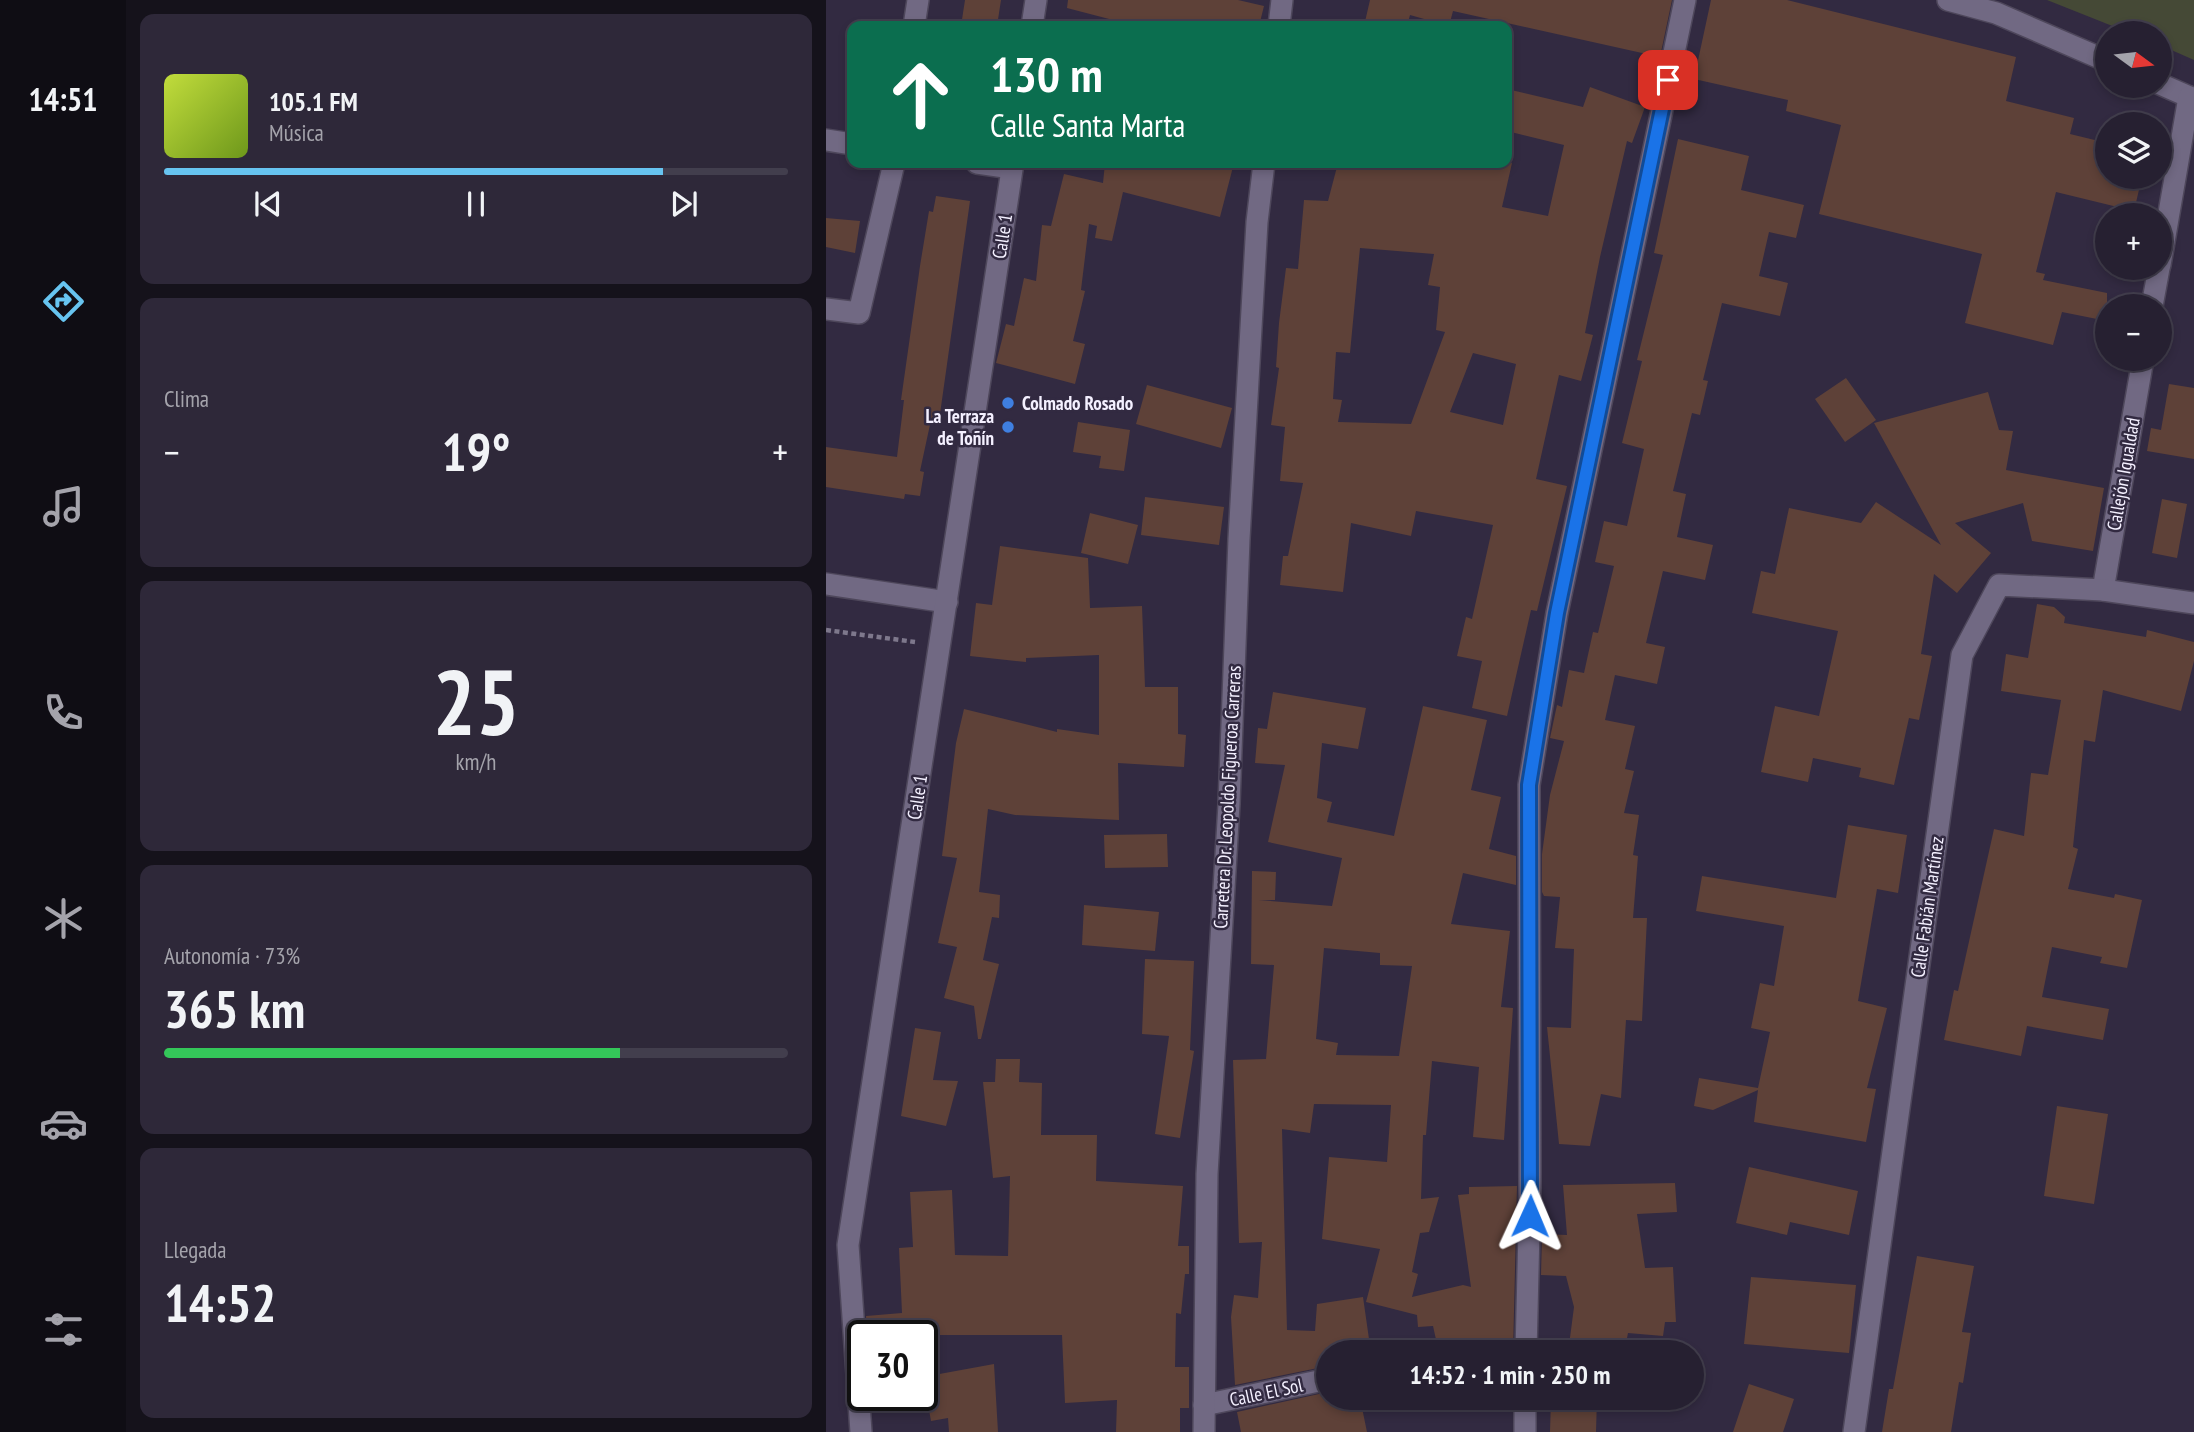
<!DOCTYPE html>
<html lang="es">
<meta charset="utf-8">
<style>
body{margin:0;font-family:"PT Sans Narrow",sans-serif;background:#2e2839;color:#f1f3f6;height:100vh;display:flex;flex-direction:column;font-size:26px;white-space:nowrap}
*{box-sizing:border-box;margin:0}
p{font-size:23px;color:#a4a3ab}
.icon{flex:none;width:38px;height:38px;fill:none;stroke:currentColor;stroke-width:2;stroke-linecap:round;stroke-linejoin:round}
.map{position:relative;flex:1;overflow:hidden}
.panel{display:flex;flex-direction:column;gap:14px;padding:14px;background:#15121b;width:700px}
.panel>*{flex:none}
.top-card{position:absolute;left:21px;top:21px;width:665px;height:147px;border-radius:14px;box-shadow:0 4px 10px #0003,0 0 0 2px #423e4d;background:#0b6e4f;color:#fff;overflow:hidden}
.needle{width:46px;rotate:105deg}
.buttons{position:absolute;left:1269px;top:21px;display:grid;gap:14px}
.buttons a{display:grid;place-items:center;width:77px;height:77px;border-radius:50%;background:#262031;box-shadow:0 4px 10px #0003,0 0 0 2px #423e4d;font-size:35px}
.speed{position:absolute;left:21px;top:1320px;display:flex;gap:14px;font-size:35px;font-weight:700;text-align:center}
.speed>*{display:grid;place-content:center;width:91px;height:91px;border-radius:50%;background:#262031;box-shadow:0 4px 10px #0003,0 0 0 2px #423e4d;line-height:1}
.speed .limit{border:4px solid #111;border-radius:10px;background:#fff;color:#111}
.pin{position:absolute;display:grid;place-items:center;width:60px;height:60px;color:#fff;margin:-30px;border-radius:14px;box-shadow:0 4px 10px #0006}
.me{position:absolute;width:77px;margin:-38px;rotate:1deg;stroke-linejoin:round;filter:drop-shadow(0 0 5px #0008)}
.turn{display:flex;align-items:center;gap:24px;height:147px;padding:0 28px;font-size:32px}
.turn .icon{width:91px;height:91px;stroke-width:2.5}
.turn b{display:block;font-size:49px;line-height:60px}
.big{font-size:52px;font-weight:600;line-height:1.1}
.panel .widget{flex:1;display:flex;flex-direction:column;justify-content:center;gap:10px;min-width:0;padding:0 24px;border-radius:14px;background:#2e2839}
.panel .dial{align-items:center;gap:0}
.dial b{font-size:91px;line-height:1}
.song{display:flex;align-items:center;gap:21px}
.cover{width:84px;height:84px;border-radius:10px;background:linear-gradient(135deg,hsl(70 70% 55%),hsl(80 70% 35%))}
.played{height:7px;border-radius:4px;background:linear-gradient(90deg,#67c4f0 80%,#423e4d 80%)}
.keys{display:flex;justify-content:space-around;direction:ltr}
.heat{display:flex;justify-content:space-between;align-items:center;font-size:38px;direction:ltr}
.charge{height:10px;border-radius:5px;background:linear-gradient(90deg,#34c759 73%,#423e4d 0)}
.trip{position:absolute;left:490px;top:1340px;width:388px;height:70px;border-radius:35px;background:#262031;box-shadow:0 4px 10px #0003,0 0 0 2px #423e4d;font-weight:600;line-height:70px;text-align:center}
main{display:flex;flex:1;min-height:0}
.tab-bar{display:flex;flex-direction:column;width:126px;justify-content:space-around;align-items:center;background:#0f0d14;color:#a4a3ab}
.tab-bar .icon{width:49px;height:49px}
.tab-bar .selected{color:#67c4f0}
.tab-bar b{font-size:32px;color:#f1f3f6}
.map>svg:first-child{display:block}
</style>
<main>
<nav class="tab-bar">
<b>14:51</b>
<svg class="icon selected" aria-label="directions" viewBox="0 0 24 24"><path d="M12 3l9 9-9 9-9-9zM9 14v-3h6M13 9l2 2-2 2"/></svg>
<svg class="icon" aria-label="music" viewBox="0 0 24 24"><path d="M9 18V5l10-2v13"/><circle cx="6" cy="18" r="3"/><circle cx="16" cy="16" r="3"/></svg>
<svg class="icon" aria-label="phone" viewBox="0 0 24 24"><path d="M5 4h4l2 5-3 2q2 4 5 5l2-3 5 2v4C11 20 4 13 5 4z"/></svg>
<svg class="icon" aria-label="climate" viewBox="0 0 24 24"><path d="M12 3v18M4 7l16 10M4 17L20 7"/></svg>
<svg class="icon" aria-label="car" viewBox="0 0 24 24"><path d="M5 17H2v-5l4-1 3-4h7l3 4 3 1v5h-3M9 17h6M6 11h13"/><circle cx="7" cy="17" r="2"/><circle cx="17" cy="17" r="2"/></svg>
<svg class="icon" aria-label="filters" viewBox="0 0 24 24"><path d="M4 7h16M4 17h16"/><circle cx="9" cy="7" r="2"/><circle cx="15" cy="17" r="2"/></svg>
</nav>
<section class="panel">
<div class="widget">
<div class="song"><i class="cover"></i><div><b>105.1 FM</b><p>Música</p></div></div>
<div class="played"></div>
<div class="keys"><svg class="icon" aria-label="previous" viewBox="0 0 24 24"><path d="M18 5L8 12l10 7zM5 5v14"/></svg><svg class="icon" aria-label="pause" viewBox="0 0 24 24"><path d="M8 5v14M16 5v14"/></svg><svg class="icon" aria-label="next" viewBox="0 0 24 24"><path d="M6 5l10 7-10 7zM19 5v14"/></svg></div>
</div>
<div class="widget"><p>Clima</p>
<div class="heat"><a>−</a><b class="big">19°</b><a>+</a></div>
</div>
<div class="widget dial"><b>25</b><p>km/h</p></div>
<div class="widget"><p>Autonomía · 73%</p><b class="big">365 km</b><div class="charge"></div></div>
<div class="widget"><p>Llegada</p><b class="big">14:52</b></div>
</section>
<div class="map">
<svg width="1368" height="1432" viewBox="0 0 1368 1432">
<rect width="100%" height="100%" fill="#322a41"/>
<polygon fill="#454936" points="1221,0 1368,0 1368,60 1334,45 1334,33 1304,33"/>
<g fill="#5e4138" fill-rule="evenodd">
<polygon points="139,0 175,0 171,26 135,26"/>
<polygon points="242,0 412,0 438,6 433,26 310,26 241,8"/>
<polygon points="544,0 846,0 834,57 627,11 623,26 584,15 581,26 538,26"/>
<polygon points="885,0 961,0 1190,57 1180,101 1248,118 1244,134 1281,143 1281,177 1316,177 1308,211 1230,192 1210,272 1219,274 1217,280 1281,293 1281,321 1236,312 1227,345 1139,323 1156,254 993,214 1015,125 960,111 962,100 868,79"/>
<path d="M764 87 819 107 806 143 801 141 774 257 759 333 767 335 755 381 733 375 710 479 741 486 711 611 705 610 681 716 646 708 656 661 631 656 640 617 646 619 667 525 590 511 585 536 525 523 517 592 454 585 457 556H462L477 483 454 481 459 427 445 425 453 368 450 367 453 323 460 268 472 269 478 200 502 201 512 163H686L676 207 722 216 738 145 681 131V89L757 107ZM534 248 608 254 602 285 614 287 610 330 619 332 585 424 512 422 516 400 507 399 510 352 524 353ZM647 353 690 364 677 425 624 412Z"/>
<polygon points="852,139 923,156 915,190 978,205 970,238 943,232 933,276 962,283 954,316 896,303 877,380 882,381 874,415 866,413 847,491 860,494 851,537 887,545 879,580 837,571 820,643 839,647 831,684 789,675 779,720 809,726 799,769 808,771 798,813 813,815 807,855 812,856 807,918 821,918 816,1021 800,1020 795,1098 775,1094 764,1146 733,1144 721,1027 745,1028 748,949 729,948 734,897 718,896 716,892 716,854 724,795 738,741 724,738 731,705 736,707 743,670 758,673 767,632 772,633 788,566 769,562 778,521 801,526 818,449 796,443 816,361 811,360 837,255 828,253"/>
<polygon points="279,163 408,163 394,217 297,192 286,241 269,238 271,226 263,224 255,290 259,291 247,341 259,344 249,384 170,363 180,324 188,326 198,278 210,281 216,225 225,226 238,174 277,183"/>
<polygon points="110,196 144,201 113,421 105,420 94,471 98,472 94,496 79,494 78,499 0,487 0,447 71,457 78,400 75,400 94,266 103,211 107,212"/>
<polygon points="0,218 34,221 29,253 0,247"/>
<polygon points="1020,378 1050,420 1019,442 989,399"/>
<polygon points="1343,384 1368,388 1368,459 1321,451 1325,428 1335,430"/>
<polygon points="321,385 406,408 395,448 310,424"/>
<polygon points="1162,392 1173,430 1187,431 1180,470 1278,488 1267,551 1206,541 1197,503 1129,523 1165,553 1131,593 1108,574 1095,654 1106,656 1093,720 1083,718 1068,785 1033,777 1035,768 987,758 982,782 935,772 949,706 993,716 1012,631 926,613 935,571 949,574 963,508 1035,523 1050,502 1115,545 1048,423"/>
<polygon points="252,422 304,430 298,471 273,468 275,456 247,452"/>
<polygon points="319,497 398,507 393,545 315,535"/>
<polygon points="1336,499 1361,504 1351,558 1326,553"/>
<polygon points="264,513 312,525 302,564 255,553"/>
<polygon points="174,546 262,558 264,608 316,606 319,687 352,687 352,734 360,735 358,767 292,763 293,820 189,815 162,809 153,892 174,895 173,918 166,917 157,960 173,964 155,1039 152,1039 148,1006 118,998 131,947 112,943 131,858 116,856 130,743 138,709 231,732 231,729 273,735 273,655 200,658 200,662 144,656 150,603 166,605"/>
<polygon points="1211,604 1228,607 1239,617 1238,623 1320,637 1321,630 1368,642 1368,661 1355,711 1277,690 1269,742 1258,740 1247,847 1252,849 1242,889 1288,898 1289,894 1316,900 1301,968 1274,963 1276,957 1226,947 1216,997 1283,1009 1277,1040 1201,1026 1195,1056 1118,1040 1128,990 1132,991 1168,829 1198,836 1205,773 1222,775 1235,700 1175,691 1180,654 1202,658"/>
<path d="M447 692 540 708 532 749 496 743 491 798 506 802 501 822 568 836 597 706 661 720 645 790 675 797 663 849 690 856V885L637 873 625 924 684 931 675 1007 687 1008 678 1140 647 1137 653 1067 606 1061 600 1135H597L595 1199 613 1197 603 1232 594 1233 586 1272 592 1274 586 1297 637 1285 645 1287 632 1195 643 1194V1187L691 1186 687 1353H613L607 1326 592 1327 591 1315 540 1302 554 1249 496 1239 503 1157 561 1162 565 1105 488 1104 484 1133 456 1129 461 1330 489 1331 491 1304 537 1297 545 1353H502V1366L409 1385 405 1317 408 1295 432 1298 436 1242 413 1243 407 1060 440 1059 448 965 425 964 426 871 450 872 449 900H433L506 906 516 858 442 842 459 765 429 763 432 728 441 729ZM498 948 554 953V965L586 966 573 1056 510 1055 512 1043 490 1039Z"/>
<polygon points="1022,825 1081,835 1072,893 1051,889 1032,1001 1061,1008 1041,1088 1050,1089 1040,1142 928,1122 932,1090 887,1110 868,1106 873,1078 932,1088 944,1032 925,1028 934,983 948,986 958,926 870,911 876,876 1010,898"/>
<polygon points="341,834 342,867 279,868 278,835"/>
<polygon points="258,905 333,912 329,951 256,945"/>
<polygon points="319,959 368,961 364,1050 368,1051 354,1138 329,1134 343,1036 316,1034"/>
<polygon points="89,1028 115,1032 107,1080 132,1081 120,1126 75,1116"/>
<polygon points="170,1059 194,1059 193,1082 216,1083 215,1135 271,1135 270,1181 357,1186 352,1246 363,1246 363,1274 359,1274 355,1314 350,1313 349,1367 363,1367 363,1408 354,1408 354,1432 290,1432 291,1400 239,1403 236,1335 41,1335 40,1316 76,1313 73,1248 87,1247 84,1192 126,1190 129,1255 182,1256 184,1176 167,1178 157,1082 169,1082"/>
<polygon points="1231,1106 1282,1114 1268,1204 1218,1196"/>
<polygon points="923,1167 1032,1191 1023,1235 964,1222 961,1235 910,1223"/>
<polygon points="849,1183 851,1212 811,1214 819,1268 847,1267 850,1322 839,1322 837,1336 802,1333 798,1353 742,1353 748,1307 740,1276 715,1275 716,1234 741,1235 737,1185"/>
<polygon points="1091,1256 1148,1266 1136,1332 1145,1333 1137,1383 1133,1382 1125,1432 1056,1432 1063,1389 1067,1389"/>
<polygon points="925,1277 1030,1285 1023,1353 918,1344"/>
<polygon points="168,1364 172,1432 123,1432 122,1418 105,1421 97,1377"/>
<polygon points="923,1384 968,1399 957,1432 907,1432"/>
<polygon points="502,1392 502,1398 534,1398 541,1432 415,1432 411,1412"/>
<polygon points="725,1398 771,1398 770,1432 724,1432"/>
</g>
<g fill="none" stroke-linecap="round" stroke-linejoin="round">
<g stroke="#4e475b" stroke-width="24">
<g id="minor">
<polyline points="1122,0 1170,13 1281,61"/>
<polyline points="88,26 92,0"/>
<polyline points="206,26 210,0"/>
<polyline points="453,26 456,0"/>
<polyline points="1334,84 1368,99"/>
<polyline points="0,140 26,144"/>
<polyline points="151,163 186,168"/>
<polyline points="1334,265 1363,97"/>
<polyline points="1326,306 1333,268"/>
<polyline points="0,309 33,313 68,163"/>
<polyline points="0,584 121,602"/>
<polyline points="1277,590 1317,359"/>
<polyline points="700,1353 704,1188 703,785 731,613 859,0"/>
<polyline points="378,1405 502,1379"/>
<polyline points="35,1432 22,1245 187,163"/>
<polyline points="378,1432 381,1174 403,804 413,539 431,222 438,163"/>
<polyline points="699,1432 699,1398"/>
<polyline points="1028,1432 1136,655 1173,585 1277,590 1368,603"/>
</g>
</g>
<polyline stroke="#7e788c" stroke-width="4.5" stroke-dasharray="5 3.5" stroke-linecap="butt" points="0,630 89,642"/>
<use href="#minor" stroke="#716983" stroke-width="21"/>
</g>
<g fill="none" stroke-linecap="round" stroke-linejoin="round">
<g stroke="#114b97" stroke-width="18">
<polyline id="route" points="704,1216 703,785 731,613 842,80"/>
</g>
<use href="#route" stroke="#1a73e8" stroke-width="12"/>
</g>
<g fill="#3f7fe0" stroke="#322a41" stroke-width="2.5">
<circle cx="182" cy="403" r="7"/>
<circle cx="182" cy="427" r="7"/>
</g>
<g text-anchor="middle" stroke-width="5" stroke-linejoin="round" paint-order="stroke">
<g font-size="19" fill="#f4f0ff" stroke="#322a41">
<text transform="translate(176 236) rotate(-81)" y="7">Calle 1</text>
<text transform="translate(1297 474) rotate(-80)" y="7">Callejón Igualdad</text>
<text transform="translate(91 797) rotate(-81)" y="7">Calle 1</text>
<text transform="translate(401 797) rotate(-87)" y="7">Carretera Dr. Leopoldo Figueroa Carreras</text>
<text transform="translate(1101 907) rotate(-82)" y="7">Calle Fabián Martínez</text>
<text transform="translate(440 1392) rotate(-12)" y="7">Calle El Sol</text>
</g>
<g font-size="19" font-weight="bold" fill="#f4f0ff" stroke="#322a41" text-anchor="start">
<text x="196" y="410">Colmado Rosado</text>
<text x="168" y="423" text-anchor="end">La Terraza<tspan x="168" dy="22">de Toñín</tspan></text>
</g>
</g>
</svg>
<div class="buttons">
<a><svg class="needle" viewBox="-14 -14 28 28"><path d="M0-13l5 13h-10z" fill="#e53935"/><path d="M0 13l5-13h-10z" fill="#a4a3ab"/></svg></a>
<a><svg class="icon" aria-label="layers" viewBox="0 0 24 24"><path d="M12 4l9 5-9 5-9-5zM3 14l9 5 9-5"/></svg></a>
<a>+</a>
<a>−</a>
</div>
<div class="speed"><div class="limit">30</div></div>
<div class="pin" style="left:842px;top:80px;background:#d93025"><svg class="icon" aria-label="arrive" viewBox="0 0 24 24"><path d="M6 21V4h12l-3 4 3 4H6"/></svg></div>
<svg class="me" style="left:704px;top:1216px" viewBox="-20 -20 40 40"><path d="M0-17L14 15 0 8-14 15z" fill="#1a73e8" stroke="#fff" stroke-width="4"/></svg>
<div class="trip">14:52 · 1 min · 250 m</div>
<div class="top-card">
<div class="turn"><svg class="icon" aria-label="ahead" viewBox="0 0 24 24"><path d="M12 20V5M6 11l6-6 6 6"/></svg><div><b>130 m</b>Calle Santa Marta</div></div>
</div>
</div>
</main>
